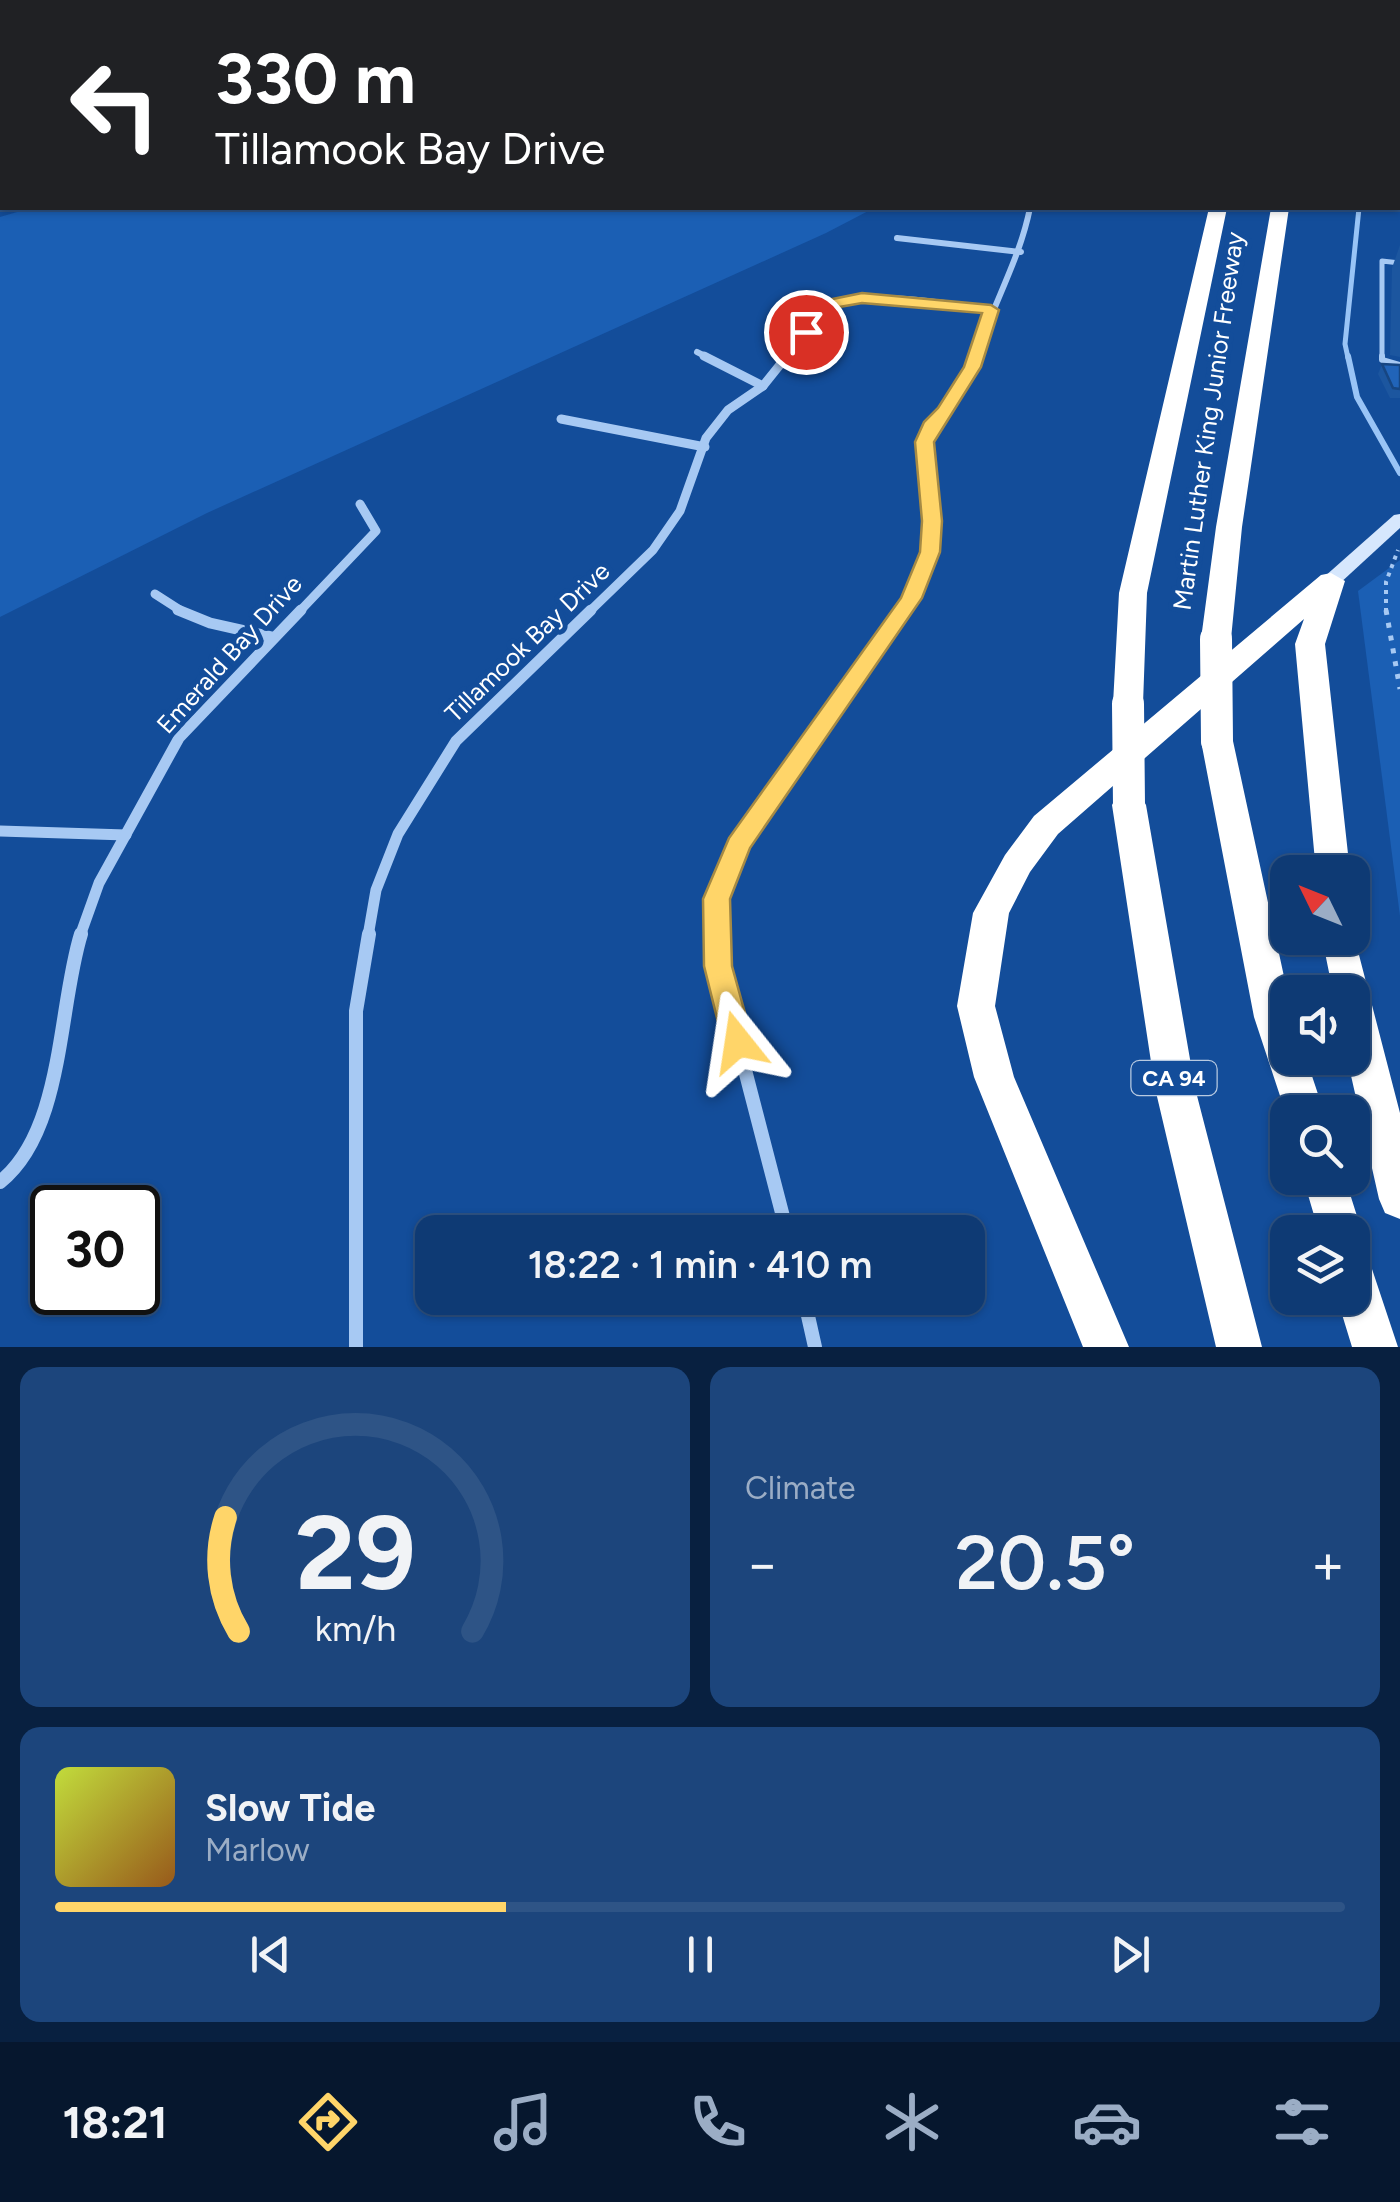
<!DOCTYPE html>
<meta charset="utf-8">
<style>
body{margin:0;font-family:Figtree,sans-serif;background:#1c457c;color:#f1f3f6;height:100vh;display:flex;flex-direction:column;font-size:38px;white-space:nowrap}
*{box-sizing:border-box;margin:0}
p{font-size:32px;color:#9badc5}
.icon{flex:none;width:55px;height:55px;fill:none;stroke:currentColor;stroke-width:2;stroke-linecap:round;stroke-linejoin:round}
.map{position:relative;height:1347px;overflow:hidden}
.details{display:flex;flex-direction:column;gap:20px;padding:20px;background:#082040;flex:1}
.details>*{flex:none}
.hud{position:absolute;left:0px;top:0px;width:1400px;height:210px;box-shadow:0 2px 8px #0004,0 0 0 2px #2e5486;background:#202124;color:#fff;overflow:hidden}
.needle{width:65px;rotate:313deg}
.buttons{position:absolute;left:1270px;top:855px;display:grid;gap:20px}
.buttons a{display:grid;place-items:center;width:100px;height:100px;border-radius:20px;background:#0e3a74;box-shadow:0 2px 8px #0004,0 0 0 2px #2e5486;font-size:50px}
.speed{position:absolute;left:30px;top:1185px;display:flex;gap:20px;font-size:50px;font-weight:700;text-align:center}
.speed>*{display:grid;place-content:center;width:130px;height:130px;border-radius:50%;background:#0e3a74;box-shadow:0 2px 8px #0004,0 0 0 2px #2e5486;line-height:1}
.speed .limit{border:5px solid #111;border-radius:15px;background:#fff;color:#111}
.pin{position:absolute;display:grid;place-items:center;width:85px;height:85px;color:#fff;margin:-42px;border:5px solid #fff;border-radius:50%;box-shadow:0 2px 10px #0007}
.me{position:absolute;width:110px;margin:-55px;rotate:345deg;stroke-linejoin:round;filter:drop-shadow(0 0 8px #0008)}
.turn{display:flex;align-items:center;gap:35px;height:210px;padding:0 50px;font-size:45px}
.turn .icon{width:130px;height:130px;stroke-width:2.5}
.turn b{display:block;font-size:70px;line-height:85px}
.big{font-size:75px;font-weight:600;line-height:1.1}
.details .widget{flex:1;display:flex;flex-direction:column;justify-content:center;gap:15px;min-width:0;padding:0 35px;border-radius:20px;background:#1c457c}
.details .dial{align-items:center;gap:0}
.dial svg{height:260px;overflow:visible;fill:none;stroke:#2e5486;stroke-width:7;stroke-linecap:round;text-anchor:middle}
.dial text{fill:#f1f3f6;stroke:none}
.song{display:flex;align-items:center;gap:30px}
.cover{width:120px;height:120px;border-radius:15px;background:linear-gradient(135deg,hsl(70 70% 55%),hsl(30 70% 35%))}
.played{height:10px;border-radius:5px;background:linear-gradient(90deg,#ffd569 35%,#2e5486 35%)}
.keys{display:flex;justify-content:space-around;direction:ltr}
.heat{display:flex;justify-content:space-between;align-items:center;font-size:55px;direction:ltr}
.details .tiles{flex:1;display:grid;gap:20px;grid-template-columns:1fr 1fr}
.widget:last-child{grid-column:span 2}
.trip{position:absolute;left:415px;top:1215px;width:570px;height:100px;border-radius:20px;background:#0e3a74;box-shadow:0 2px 8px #0004,0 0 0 2px #2e5486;font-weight:600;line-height:100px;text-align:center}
.menu{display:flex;height:160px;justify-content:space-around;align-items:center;background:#06172e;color:#9badc5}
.menu .icon{width:70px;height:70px}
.menu .active{color:#ffd569}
.menu b{font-size:45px;color:#f1f3f6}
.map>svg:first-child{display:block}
</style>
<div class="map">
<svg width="1400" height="1347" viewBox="0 0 1400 1347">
<rect width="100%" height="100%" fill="#134d9a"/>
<g fill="#1b5fb4">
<polygon points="31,208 874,208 826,233 207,513 0,617 0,217"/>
<polygon points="1400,560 1400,916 1358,591"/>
</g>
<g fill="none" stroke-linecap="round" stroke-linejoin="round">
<polyline stroke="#99c4f6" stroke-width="5" points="1348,358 1345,344 1359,208"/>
<polyline stroke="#99c4f6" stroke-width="6" points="1348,356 1357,397 1400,473"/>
<polyline stroke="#a7c9f3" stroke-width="4" stroke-dasharray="4 5" stroke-linecap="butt" points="1386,612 1386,582 1398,550"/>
<polyline stroke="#a7c9f3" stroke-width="5" stroke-dasharray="5 8" stroke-linecap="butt" points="1386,610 1400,689"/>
<g stroke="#a7c9f3" stroke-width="4">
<polyline points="0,2 19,0"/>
<polyline points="482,2 494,0"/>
</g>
<polyline stroke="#a7c9f3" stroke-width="5" points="1382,358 1382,261 1400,263"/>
<polyline stroke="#a7c9f3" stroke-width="6" points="1382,356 1382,360 1400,365"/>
<g stroke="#a7c9f3" stroke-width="6">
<polyline points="897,238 1021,252"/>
<polyline points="697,352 709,358"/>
<path d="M785 358C798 342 810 321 826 308 850 286 957 305 991 309"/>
<path d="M976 358C992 305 1019 262 1030 208"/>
</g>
<g stroke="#a7c9f3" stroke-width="9">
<polyline points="704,356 763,386"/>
<polyline points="561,419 705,447"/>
<polyline points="155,594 183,612"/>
<polyline points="299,612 376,531 360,504"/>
<polyline points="589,612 653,550 680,511 706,438 728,410 763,386 787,356"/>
<polyline points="902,612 930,552 932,521 925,442 933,422 945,412 977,356"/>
</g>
<g stroke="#a7c9f3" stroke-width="11">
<polyline points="178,610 210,623 272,637"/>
<polyline points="0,831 126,835"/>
<polyline points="80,936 99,883 179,738 301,610"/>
<polyline points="368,936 376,890 398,834 456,741 591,610"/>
<polyline points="718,936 717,899 738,845 903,610"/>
</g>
<g stroke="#a7c9f3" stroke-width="14">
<polyline points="718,934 718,966 787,1232"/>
<path d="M0 1182C64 1131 58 1008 81 934"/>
<polyline points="804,1298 815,1347"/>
<polyline points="356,1347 356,1011 369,934"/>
</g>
<polygon fill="#d6e7fd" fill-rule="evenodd" points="1400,514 1400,528 1338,585 1324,585 1322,581 1324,577 1394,515"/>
<g fill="#fff" fill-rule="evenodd">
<rect x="1259" y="0" width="14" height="2"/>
<rect x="1299" y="0" width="14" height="2"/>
<polygon points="1209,208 1227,208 1147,593 1143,704 1139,711 1128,714 1117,711 1113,704 1119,593"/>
<polygon points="1271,208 1289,208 1242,527 1231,639 1226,646 1206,646 1201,639 1216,527"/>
<polygon points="1331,573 1345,581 1325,644 1350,872 1316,872 1295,644 1304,619 1058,834 1030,872 1009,913 995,1006 1014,1077 1129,1347 1083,1347 974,1077 957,1006 973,913 1005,855 1034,816 1321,575"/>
<polygon points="1217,730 1228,733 1233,741 1288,995 1288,1058 1306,1058 1324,1112 1288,1112 1288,1120 1254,1017 1201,741 1206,733"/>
<polygon points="1129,793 1141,796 1146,805 1195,1088 1262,1347 1216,1347 1155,1088 1112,805 1117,796"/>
<polygon points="1352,928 1400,1113 1400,1219 1385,1213 1379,1199 1347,1058 1352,1058 1352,992 1333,992 1322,938 1352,938"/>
<polygon points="1303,1178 1345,1178 1362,1232 1355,1247 1352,1248 1352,1232 1319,1232"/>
<polygon points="1352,1251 1368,1257 1398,1347 1352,1347 1337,1298 1352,1298"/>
</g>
<g stroke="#fff" stroke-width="32">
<polyline points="1216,639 1217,741"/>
<polyline points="1128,704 1129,805"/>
</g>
</g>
<g fill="#1c569f">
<polygon points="1400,245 1400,357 1390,355 1392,268"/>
<polygon points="1382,364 1400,365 1400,398 1390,398 1378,374"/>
</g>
<polygon fill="#2164b9" stroke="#174682" stroke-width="2.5" points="1382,364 1400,365 1400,389 1393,388"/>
<polygon fill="#ffd569" stroke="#a68a44" stroke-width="2.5" points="862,293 991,305 999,310 981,367 934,442 942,521 940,552 922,598 750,848 730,899 732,966 753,1042 748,1051 738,1055 728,1051 723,1042 704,966 703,899 729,838 901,598 920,552 922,521 915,442 924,422 938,408 964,367 982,313 862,303 834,308 812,336 798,332 823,301"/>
<g text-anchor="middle" stroke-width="10" stroke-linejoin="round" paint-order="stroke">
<rect fill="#134d9a" stroke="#b8cae1" stroke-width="2.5" x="1131.5" y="1061" width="85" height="34" rx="8"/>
<g font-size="22" font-weight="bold" fill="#fff">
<text x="1174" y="1086">CA 94</text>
</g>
<g font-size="25" fill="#fff" stroke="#134d9a">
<text transform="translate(1208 421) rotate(-82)" y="9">Martin Luther King Junior Freeway</text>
<text transform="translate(527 642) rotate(-44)" y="9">Tillamook Bay Drive</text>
<text transform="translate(229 654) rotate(-48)" y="9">Emerald Bay Drive</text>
</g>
</g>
</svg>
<div class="buttons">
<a><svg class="needle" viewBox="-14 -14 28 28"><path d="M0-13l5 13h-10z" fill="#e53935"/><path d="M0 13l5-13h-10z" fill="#9badc5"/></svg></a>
<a><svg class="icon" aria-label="sound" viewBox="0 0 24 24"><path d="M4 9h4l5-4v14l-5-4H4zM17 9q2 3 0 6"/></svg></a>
<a><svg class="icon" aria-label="search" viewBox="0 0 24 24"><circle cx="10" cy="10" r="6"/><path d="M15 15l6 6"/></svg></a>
<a><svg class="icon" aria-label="layers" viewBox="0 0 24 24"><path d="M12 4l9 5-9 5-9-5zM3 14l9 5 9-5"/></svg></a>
</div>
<div class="speed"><div class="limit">30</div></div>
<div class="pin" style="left:806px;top:332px;background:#d93025"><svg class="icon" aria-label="arrive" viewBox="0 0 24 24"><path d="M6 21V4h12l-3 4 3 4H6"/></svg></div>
<svg class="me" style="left:738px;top:1042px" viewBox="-20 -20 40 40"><path d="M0-17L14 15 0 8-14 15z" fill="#ffd569" stroke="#fff" stroke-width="4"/></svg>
<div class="trip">18:22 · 1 min · 410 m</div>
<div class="hud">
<div class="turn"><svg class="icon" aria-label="left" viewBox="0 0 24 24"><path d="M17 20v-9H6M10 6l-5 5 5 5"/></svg><div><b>330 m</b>Tillamook Bay Drive</div></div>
</div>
</div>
<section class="details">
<div class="tiles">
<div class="widget dial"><svg viewBox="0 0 100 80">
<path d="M14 69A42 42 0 1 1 86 69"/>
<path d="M14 69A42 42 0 0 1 10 34" stroke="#ffd569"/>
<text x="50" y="56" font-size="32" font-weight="700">29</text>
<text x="50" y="72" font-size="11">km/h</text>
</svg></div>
<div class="widget"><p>Climate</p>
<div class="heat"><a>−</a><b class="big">20.5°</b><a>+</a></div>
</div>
<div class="widget">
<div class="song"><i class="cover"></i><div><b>Slow Tide</b><p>Marlow</p></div></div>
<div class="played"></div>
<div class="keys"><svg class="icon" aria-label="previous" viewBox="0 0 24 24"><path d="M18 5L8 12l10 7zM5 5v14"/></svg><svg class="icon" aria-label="pause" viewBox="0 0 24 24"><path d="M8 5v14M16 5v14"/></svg><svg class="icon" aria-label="next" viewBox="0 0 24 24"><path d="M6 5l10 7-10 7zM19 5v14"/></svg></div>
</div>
</div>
</section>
<nav class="menu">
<b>18:21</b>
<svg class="icon active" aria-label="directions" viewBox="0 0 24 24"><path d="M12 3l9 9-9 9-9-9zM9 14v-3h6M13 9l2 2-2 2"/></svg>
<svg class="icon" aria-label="music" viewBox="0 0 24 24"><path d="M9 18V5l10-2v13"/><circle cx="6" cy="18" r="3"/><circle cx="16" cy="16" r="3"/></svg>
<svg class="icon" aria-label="phone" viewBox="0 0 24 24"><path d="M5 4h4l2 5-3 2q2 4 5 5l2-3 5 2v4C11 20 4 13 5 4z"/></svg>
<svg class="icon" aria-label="climate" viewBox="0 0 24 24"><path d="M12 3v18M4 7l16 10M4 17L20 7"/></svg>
<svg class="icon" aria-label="car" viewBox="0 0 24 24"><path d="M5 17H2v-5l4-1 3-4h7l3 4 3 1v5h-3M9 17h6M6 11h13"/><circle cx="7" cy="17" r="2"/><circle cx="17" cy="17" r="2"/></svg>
<svg class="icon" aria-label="filters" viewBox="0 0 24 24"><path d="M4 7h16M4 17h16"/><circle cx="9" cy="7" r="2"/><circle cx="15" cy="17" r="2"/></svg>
</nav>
